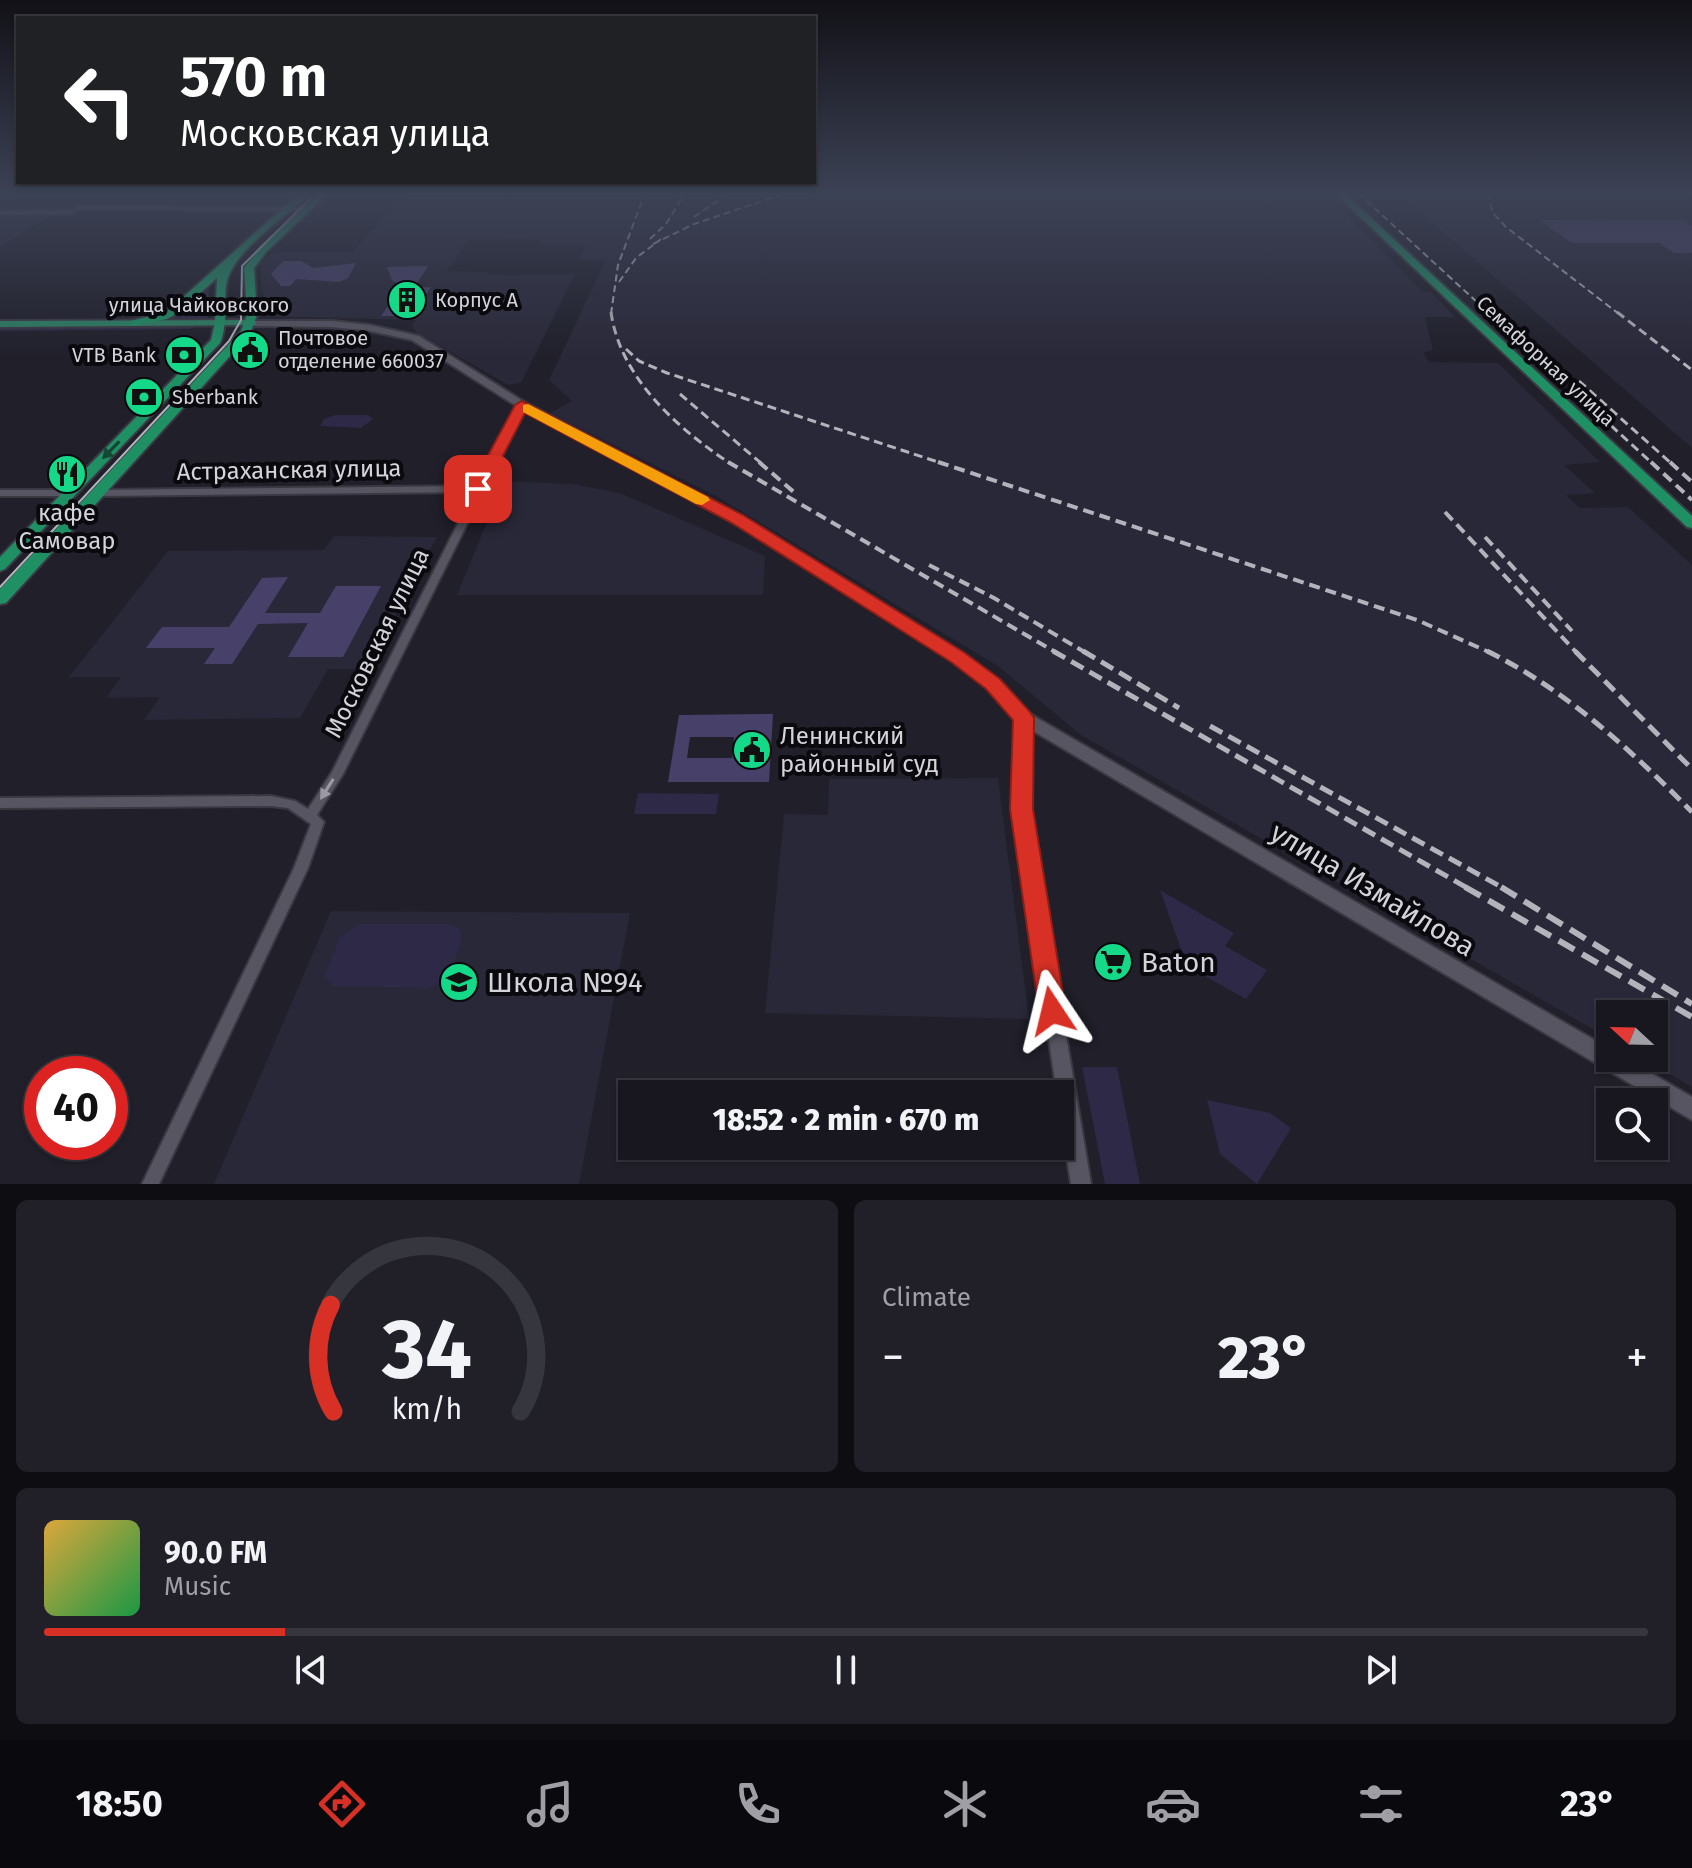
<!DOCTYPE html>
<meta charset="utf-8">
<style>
body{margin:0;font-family:"Fira Sans",sans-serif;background:#212029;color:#f1f3f6;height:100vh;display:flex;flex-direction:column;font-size:30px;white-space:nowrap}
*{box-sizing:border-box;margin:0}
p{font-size:26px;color:#9f9fa5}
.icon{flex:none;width:44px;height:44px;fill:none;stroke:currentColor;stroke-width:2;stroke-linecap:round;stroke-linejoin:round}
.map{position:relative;height:1184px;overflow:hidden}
.panel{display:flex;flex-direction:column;gap:16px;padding:16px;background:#0d0d12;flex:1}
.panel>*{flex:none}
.guide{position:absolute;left:16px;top:16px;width:800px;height:168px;border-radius:0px;box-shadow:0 2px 6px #0004,0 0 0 2px #36363e;background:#202124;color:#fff;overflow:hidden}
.needle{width:52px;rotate:292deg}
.controls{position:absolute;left:1596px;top:1000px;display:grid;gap:16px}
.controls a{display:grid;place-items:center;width:72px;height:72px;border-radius:0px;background:#181720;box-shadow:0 2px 6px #0004,0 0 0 2px #36363e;font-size:40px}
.speed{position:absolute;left:24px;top:1056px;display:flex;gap:16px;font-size:40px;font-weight:700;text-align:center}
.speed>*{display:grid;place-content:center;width:104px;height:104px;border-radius:50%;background:#181720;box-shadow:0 2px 6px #0004,0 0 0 2px #36363e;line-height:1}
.speed .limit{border:12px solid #d22;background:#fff;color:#111}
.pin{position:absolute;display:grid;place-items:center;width:68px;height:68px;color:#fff;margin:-34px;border-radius:16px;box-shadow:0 4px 12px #0006}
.me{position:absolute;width:88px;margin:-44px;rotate:350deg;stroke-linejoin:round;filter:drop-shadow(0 0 6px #0008)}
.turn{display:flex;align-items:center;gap:28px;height:168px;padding:0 32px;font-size:36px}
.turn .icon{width:104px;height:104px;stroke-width:2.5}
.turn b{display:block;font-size:56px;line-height:68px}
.big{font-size:60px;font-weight:800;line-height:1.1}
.panel .card{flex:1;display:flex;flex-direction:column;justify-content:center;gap:12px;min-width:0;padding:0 28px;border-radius:12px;background:#212029}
.panel .dial{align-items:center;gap:0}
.dial svg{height:208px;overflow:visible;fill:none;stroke:#36363e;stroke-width:7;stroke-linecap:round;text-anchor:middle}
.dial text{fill:#f1f3f6;stroke:none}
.song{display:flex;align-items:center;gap:24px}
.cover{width:96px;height:96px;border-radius:12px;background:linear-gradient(135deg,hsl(40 70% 55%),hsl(140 70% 35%))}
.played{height:8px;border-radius:4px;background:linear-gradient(90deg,#d93025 15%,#36363e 15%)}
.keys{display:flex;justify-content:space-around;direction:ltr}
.heat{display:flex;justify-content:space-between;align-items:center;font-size:44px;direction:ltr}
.panel .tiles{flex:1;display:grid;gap:16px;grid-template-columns:1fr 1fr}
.card:last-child{grid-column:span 2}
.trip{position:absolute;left:618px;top:1080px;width:456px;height:80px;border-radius:0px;background:#181720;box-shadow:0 2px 6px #0004,0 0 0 2px #36363e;font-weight:800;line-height:80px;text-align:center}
.tab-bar{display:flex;height:128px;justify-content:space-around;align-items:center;background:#0a090d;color:#9f9fa5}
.tab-bar .icon{width:56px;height:56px}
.tab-bar .selected{color:#d93025}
.tab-bar b{font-size:36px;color:#f1f3f6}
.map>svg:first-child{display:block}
</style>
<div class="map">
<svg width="1692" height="1184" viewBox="0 0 1692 1184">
<rect width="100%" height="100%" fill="#201f2a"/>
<g fill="#292838">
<polygon points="406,193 1324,193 1423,292 1431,292 1455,317 1425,317 1433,350 1423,353 1430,362 1498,363 1600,462 1564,465 1595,493 1566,495 1580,508 1628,507 1692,565 1692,1087 1642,1058 1654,1058 1654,1014 1610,1014 1610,1039 1081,735 998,666 716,496 550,413 572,401 549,380 606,260 579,260 586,244 540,244 542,239 468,240 447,271 488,272 489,275 575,274 521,383 508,385 417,333 412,325 416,320 270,316 261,288 261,263 271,253 352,253"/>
<polygon points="1398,193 1692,193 1692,448 1419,211"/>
<polygon points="0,217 48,217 0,247"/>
<polygon points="504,481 572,484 620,493 765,556 763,595 457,595"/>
<polygon points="334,536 437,537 366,669 328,669 300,718 144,720 160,697 106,698 121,677 69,677 168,551 324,550"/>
<polygon points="998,778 1029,1019 765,1013 784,814 828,815 829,779"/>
<polygon points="331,911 630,913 579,1184 214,1184"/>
</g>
<g fill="#2d2946">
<polygon points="209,285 208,318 171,318"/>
<polygon points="198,326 190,329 0,331 0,328"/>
<polygon points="335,415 368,415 373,419 361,428 320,426 324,419"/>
<polygon points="638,793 719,794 716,814 634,814"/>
<polygon points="1160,890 1234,933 1225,946 1267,970 1246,999 1187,966"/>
<polygon points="359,924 447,924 459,928 462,938 451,973 441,984 426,988 333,986 326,978 326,972 340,937"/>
<polygon points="1082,1067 1117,1067 1140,1184 1105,1184"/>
<polygon points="1207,1100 1270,1113 1291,1128 1257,1184 1220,1154"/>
</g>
<g fill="#47416a" fill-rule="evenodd">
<polygon points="1681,219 1692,226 1692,253 1674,253 1659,243 1572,243 1539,220"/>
<polygon points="283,261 301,261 313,268 356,263 348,278 339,282 296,279 290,286 281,286 271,274"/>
<polygon points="428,266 414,288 431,287 411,316 381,316 402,286 392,280 387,267"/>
<polygon points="288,577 265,613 320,613 336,586 381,586 343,657 288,657 308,623 258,624 232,664 204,664 215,648 146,648 162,627 229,627 262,578"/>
<path d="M773 714 769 782H668L679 715ZM690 737H734L732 758H687Z"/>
</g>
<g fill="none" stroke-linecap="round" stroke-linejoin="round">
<g stroke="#3a3942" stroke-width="4">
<g id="minor">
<polygon points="78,206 307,207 310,209 307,211 76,209 76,207"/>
<polygon points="0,211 72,210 75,212 72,214 0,215"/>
<polygon points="519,403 522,403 526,405 343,774 317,815 324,822 308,868 159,1184 142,1184 294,868 311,824 288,808 271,806 0,808 0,798 271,796 295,801 308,809 332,772 474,492 100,496 96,493 100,490 477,486"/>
<polygon points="0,490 70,490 74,493 70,496 0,496"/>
</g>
</g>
<g stroke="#3a3942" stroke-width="4">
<polygon id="tertiary" points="1024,713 1029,715 1031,718 1028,809 1091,1184 1071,1184 1060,1113 1060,1094 1057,1094 1014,809 1017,718 1019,715"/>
</g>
<g stroke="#3a3942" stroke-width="4">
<polygon id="secondary" points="249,321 332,321 370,325 419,336 526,403 742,516 897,612 963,653 998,680 1030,714 1610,1049 1610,1058 1625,1058 1692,1097 1692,1120 1018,722 988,688 953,661 887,618 732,522 518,407 412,340 370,331 332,327 252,326 249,325"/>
</g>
<g stroke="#3a3942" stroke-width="4">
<polygon id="primary" points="252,320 256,321 256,325 0,327 0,321"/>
</g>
<g stroke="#3a3942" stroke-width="4">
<g id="trunk">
<path d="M300 193H309C286 218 243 243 229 275 221 292 230 320 220 343L5 569 0 571V557L211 340 215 322 217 278 178 313 167 319 134 326 130 325V321L160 314 170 309Z"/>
<polygon points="320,193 329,193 267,251 254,268 257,315 250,334 6,603 0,604 0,589 241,331 247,315 244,268 261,247"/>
<polygon points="1335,193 1344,193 1692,516 1692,528 1687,527"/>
</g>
</g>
<use href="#minor" fill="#565561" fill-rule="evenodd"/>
<use href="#tertiary" fill="#565561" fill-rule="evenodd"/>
<use href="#secondary" fill="#565561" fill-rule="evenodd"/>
<use href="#primary" fill="#2d8163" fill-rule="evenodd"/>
<use href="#trunk" fill="#1f9064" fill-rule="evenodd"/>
<polyline stroke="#b3b3bb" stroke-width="2" points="0,587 229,341 241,320 242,266 316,193"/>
<g stroke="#b3b3bb" stroke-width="2" stroke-dasharray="7 4" stroke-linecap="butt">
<polyline points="1358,193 1490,314"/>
<polyline points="1488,193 1493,213 1506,227 1619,314"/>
<polyline points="694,217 729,193"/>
<polyline points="650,239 666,224 683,196"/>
<polyline points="653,244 694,224 786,193"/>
<polyline points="619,282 636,258 661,239"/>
<polyline points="611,314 618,265 645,193"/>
</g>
<g stroke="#b3b3bb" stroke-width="3" stroke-dasharray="9 5" stroke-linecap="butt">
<path d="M611 312C620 378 678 429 731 464"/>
<polyline points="1487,312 1653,464"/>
<polyline points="1617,312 1692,370"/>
<polyline points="626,349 639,361 667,373 944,464"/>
<polyline points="1579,381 1672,464"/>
<polyline points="680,394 762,464"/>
</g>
<g stroke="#b3b3bb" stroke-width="4" stroke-dasharray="11 6" stroke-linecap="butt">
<polyline points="728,462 1057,653"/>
<polyline points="759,462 795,493"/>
<polyline points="938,462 1417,620 1491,653"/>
<polyline points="1651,462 1692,500"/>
<polyline points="1670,462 1692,482"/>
<polyline points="1445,512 1577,653"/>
<polyline points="1485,537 1572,631"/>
<polyline points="929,565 994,598 1086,653"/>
</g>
<g stroke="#b3b3bb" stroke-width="5" stroke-dasharray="14 7" stroke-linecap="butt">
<polyline points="1053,651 1469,889"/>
<polyline points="1083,651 1179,708"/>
<path d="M1487 651C1566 690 1631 750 1692 812"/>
<polyline points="1575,651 1692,769"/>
<polyline points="1210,726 1505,889"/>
</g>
<g stroke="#b3b3bb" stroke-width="6" stroke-dasharray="18 9" stroke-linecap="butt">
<polyline points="1465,887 1692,1017"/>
<polyline points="1501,887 1692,1004"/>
</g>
</g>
<defs><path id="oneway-solid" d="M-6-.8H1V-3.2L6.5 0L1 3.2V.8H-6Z" transform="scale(2)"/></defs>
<use fill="#134635" href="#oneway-solid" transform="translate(111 450) rotate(134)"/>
<use fill="#9b9aa4" href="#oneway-solid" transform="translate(327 789) rotate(122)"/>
<linearGradient id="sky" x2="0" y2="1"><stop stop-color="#121117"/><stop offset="0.54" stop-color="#3c4255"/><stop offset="1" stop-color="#3c4255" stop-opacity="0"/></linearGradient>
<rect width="1692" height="359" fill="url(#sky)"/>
<polygon fill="#d93025" stroke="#8d1f18" stroke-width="2" points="522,401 743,515 965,653 1000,679 1031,713 1034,718 1033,809 1066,1011 1062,1019 1052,1023 1043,1019 1039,1011 1010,809 1013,720 986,689 951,662 732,523 525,413 486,489 484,492 473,492 470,489 515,405"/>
<polygon fill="#f59e0b" points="528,404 708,497 710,500 702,505 696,504 523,412 523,405"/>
<defs>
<g id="building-disc" transform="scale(2)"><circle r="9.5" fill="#14d989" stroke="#0a090e"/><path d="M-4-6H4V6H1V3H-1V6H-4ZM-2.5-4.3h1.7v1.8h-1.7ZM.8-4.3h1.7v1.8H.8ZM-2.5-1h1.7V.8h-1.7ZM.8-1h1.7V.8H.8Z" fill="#111"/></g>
<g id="civic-disc" transform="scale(2)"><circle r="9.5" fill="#14d989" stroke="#0a090e"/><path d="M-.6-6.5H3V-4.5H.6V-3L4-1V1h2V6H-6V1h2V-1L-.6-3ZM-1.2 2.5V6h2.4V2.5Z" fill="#111"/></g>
<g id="bank-disc" transform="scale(2)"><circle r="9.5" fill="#14d989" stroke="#0a090e"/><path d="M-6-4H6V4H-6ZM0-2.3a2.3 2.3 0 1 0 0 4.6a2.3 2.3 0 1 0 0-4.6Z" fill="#111"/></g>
<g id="restaurant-disc" transform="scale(2)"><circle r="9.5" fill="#14d989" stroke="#0a090e"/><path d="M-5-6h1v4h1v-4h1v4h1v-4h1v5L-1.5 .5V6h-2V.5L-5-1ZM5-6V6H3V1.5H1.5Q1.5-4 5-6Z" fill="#111"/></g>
<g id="supermarket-disc" transform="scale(2)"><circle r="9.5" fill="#14d989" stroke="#0a090e"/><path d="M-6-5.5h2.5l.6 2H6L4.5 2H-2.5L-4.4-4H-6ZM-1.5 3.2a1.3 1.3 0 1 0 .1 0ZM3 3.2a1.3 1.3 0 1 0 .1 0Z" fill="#111"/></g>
<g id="school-disc" transform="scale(2)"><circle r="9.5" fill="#14d989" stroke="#0a090e"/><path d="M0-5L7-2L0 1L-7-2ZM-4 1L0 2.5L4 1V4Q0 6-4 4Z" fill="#111"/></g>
</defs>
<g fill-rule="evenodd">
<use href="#building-disc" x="407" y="300"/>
<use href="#civic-disc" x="250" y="350"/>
<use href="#bank-disc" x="184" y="355"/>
<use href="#bank-disc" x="144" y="397"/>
<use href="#restaurant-disc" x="67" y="474"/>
<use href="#civic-disc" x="752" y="750"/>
<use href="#supermarket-disc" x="1113" y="962"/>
<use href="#school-disc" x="459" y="982"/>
</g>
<g text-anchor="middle" stroke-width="8" stroke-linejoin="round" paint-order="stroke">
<g font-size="20" fill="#d3d3da" stroke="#0a090e" text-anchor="start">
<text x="435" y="307">Корпус А</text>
<text x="278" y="345">Почтовое<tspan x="278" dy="23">отделение 660037</tspan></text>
<text x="156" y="362" text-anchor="end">VTB Bank</text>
<text x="172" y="404">Sberbank</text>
</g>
<g font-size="20" fill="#d3d3da" stroke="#0a090e">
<text x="199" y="312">улица Чайковского</text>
<text transform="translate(1546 361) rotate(43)" y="7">Семафорная улица</text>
</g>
<g font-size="24" fill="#d3d3da" stroke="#0a090e">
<text transform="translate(289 470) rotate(-1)" y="8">Астраханская улица</text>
<text transform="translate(377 643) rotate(-64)" y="8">Московская улица</text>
</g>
<g font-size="24" fill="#d3d3da" stroke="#0a090e">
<text x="67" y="521">кафе<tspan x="67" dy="28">Самовар</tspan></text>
<text x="780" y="744" text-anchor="start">Ленинский<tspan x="780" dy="28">районный суд</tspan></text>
</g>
<g font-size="28" fill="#d3d3da" stroke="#0a090e">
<text transform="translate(1373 889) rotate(31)" y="10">улица Измайлова</text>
</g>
<g font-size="28" fill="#d3d3da" stroke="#0a090e" text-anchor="start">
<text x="1141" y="972">Baton</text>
<text x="487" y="992">Школа №94</text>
</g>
</g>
</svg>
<div class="controls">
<a><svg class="needle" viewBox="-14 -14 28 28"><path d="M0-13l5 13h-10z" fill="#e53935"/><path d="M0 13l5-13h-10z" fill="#9f9fa5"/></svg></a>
<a><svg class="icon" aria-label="search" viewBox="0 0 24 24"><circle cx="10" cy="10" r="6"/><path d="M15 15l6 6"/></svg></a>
</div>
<div class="speed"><div class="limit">40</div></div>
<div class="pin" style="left:478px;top:489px;background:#d93025"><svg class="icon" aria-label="arrive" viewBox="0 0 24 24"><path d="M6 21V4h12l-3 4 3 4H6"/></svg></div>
<svg class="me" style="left:1052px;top:1011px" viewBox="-20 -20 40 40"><path d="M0-17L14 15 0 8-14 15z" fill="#d93025" stroke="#fff" stroke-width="4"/></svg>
<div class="trip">18:52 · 2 min · 670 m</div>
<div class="guide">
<div class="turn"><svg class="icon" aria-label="left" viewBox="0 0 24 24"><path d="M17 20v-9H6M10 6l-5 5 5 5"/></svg><div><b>570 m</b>Московская улица</div></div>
</div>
</div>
<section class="panel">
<div class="tiles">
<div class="card dial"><svg viewBox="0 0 100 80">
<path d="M14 69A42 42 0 1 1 86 69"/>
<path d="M14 69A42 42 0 0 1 13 28" stroke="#d93025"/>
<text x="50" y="56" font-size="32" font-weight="700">34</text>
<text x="50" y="72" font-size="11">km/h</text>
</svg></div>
<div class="card"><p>Climate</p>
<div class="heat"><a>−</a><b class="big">23°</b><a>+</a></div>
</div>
<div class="card">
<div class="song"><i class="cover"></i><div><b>90.0 FM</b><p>Music</p></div></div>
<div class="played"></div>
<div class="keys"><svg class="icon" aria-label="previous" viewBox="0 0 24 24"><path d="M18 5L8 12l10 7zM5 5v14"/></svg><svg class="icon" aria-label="pause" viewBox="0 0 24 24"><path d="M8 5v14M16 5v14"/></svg><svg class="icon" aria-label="next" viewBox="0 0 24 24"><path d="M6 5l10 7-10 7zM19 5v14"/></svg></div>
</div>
</div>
</section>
<nav class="tab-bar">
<b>18:50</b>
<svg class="icon selected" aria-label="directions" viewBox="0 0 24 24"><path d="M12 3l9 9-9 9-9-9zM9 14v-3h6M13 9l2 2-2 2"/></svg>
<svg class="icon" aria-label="music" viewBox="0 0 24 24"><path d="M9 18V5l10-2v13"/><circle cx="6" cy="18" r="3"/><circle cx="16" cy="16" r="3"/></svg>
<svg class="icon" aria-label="phone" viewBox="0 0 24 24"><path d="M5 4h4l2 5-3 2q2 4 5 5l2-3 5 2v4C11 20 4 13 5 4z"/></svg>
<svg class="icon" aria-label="climate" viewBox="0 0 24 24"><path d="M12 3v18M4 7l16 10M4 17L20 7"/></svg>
<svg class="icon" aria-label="car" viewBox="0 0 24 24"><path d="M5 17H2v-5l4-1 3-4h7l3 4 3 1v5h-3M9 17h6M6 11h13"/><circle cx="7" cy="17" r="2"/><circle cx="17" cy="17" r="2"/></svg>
<svg class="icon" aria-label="filters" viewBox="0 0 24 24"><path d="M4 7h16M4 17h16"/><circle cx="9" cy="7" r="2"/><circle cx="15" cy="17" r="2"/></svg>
<b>23°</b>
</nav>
